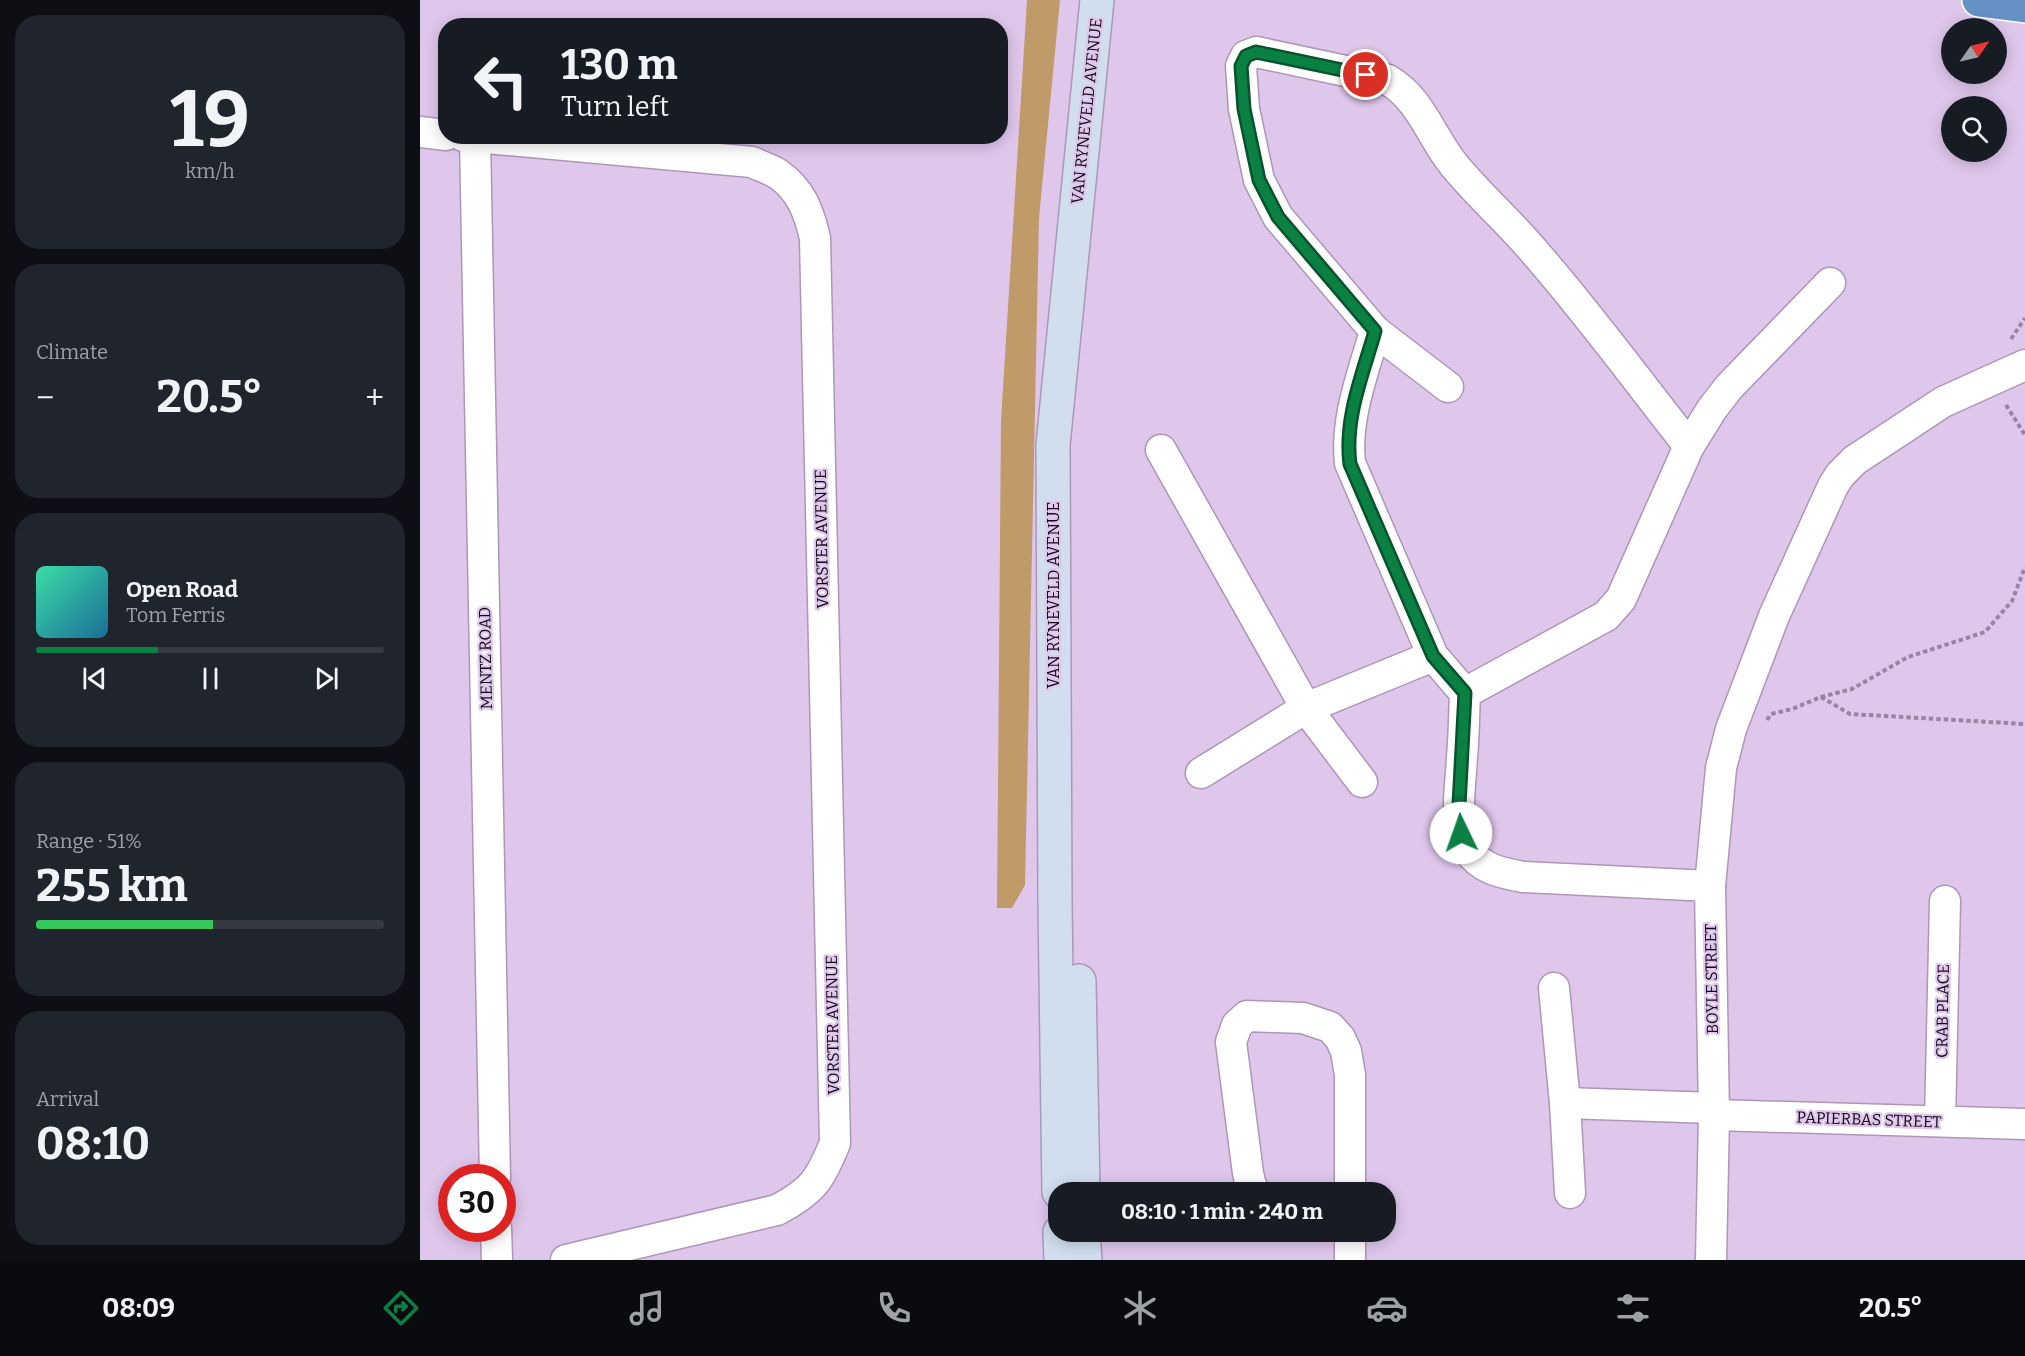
<!DOCTYPE html>
<meta charset="utf-8">
<style>
body{margin:0;font-family:Bitter,serif;background:#20242c;color:#f1f3f6;height:100vh;display:flex;flex-direction:column;font-size:22px;white-space:nowrap}
*{box-sizing:border-box;margin:0}
p{font-size:20px;color:#9ea1a6}
.icon{flex:none;width:33px;height:33px;fill:none;stroke:currentColor;stroke-width:2;stroke-linecap:round;stroke-linejoin:round}
.map{position:relative;flex:1;overflow:hidden}
.drawer{display:flex;flex-direction:column;gap:15px;padding:15px;background:#0d0f14;width:420px}
.drawer>*{flex:none}
.guide{position:absolute;left:18px;top:18px;width:570px;height:126px;border-radius:24px;box-shadow:0 3px 15px #0003;background:#171b24;color:#f1f3f6;overflow:hidden}
.needle{width:39px;rotate:56deg}
.tools{position:absolute;left:1521px;top:18px;display:grid;gap:12px}
.tools a{display:grid;place-items:center;width:66px;height:66px;border-radius:50%;background:#171b24;box-shadow:0 3px 15px #0003;font-size:30px}
.speed{position:absolute;left:18px;top:1164px;display:flex;gap:12px;font-size:30px;font-weight:700;text-align:center}
.speed>*{display:grid;place-content:center;width:78px;height:78px;border-radius:50%;background:#171b24;box-shadow:0 3px 15px #0003;line-height:1}
.speed .limit{border:9px solid #d22;background:#fff;color:#111}
.pin{position:absolute;display:grid;place-items:center;width:51px;height:51px;color:#fff;margin:-26px;border:3px solid #fff;border-radius:50%;box-shadow:0 2px 6px #0007}
.me{position:absolute;width:66px;margin:-33px;rotate:357deg;stroke-linejoin:round;filter:drop-shadow(0 0 4px #0008)}
.turn{display:flex;align-items:center;gap:21px;height:126px;padding:0 24px;font-size:27px}
.turn .icon{width:78px;height:78px;stroke-width:2.5}
.turn b{display:block;font-size:42px;line-height:51px}
.big{font-size:45px;font-weight:700;line-height:1.1}
.drawer .tile{flex:1;display:flex;flex-direction:column;justify-content:center;gap:9px;min-width:0;padding:0 21px;border-radius:24px;background:#20242c}
.drawer .dial{align-items:center;gap:0}
.dial b{font-size:78px;line-height:1}
.song{display:flex;align-items:center;gap:18px}
.cover{width:72px;height:72px;border-radius:9px;background:linear-gradient(135deg,hsl(160 70% 55%),hsl(200 70% 35%))}
.played{height:6px;border-radius:3px;background:linear-gradient(90deg,#0b8043 35%,#363941 35%)}
.keys{display:flex;justify-content:space-around;direction:ltr}
.heat{display:flex;justify-content:space-between;align-items:center;font-size:33px;direction:ltr}
.charge{height:9px;border-radius:4px;background:linear-gradient(90deg,#34c759 51%,#363941 0)}
.trip{position:absolute;left:628px;top:1182px;width:348px;height:60px;border-radius:24px;background:#171b24;box-shadow:0 3px 15px #0003;font-weight:700;line-height:60px;text-align:center}
.tab-bar{display:flex;height:96px;justify-content:space-around;align-items:center;background:#090b0e;color:#9ea1a6}
.tab-bar .icon{width:42px;height:42px}
.tab-bar .on{color:#0b8043}
.tab-bar b{font-size:27px;color:#f1f3f6}
main{display:flex;flex:1;min-height:0}
.map>svg:first-child{display:block}
</style>
<main>
<section class="drawer">
<div class="tile dial"><b>19</b><p>km/h</p></div>
<div class="tile"><p>Climate</p>
<div class="heat"><a>−</a><b class="big">20.5°</b><a>+</a></div>
</div>
<div class="tile">
<div class="song"><i class="cover"></i><div><b>Open Road</b><p>Tom Ferris</p></div></div>
<div class="played"></div>
<div class="keys"><svg class="icon" aria-label="previous" viewBox="0 0 24 24"><path d="M18 5L8 12l10 7zM5 5v14"/></svg><svg class="icon" aria-label="pause" viewBox="0 0 24 24"><path d="M8 5v14M16 5v14"/></svg><svg class="icon" aria-label="next" viewBox="0 0 24 24"><path d="M6 5l10 7-10 7zM19 5v14"/></svg></div>
</div>
<div class="tile"><p>Range · 51%</p><b class="big">255 km</b><div class="charge"></div></div>
<div class="tile"><p>Arrival</p><b class="big">08:10</b></div>
</section>
<div class="map">
<svg width="1605" height="1260" viewBox="0 0 1605 1260">
<rect width="100%" height="100%" fill="#dfc7ec"/>
<polygon fill="#c09a69" points="607,0 640,0 619,218 605,885 592,908 577,908 581,420"/>
<g fill="none" stroke-linecap="round" stroke-linejoin="round">
<g stroke="#ad96b9" stroke-width="33">
<g id="street">
<polyline points="0,132 26,135"/>
<path d="M43 136 332 162C340 166 350 169 358 174 381 190 389 212 395 238L415 1143C400 1180 393 1191 357 1210L146 1260"/>
<polyline points="55,138 75,1178"/>
<path d="M955 331C943 374 925 418 930 463L1013 656 1045 693"/>
<path d="M1028 387 955 331 858 217 839 180 824 109 821 66 826 56 836 52 968 80C1001 99 1011 137 1034 165 1060 197 1092 224 1118 256 1171 317 1219 383 1269 446"/>
<polyline points="741,450 886,708 1013,656"/>
<polyline points="781,773 886,708 942,782"/>
<polyline points="1290,886 1301,768 1311,729 1354,616 1413,486 1420,475 1435,460 1523,402 1605,365"/>
<polyline points="1134,988 1145,1103 1150,1193"/>
<polyline points="1145,1103 1294,1108"/>
<polyline points="1294,1115 1605,1124"/>
<polyline points="1520,1121 1525,901"/>
<polyline points="835,1192 831,1186 828,1173 811,1042 817,1025 827,1016 883,1018 910,1027 920,1038 926,1051 930,1075 930,1192"/>
<polyline points="76,1228 77,1260"/>
<polyline points="930,1260 930,1232"/>
<path d="M1291 1260 1294 1115 1290 886 1103 877C1081 873 1060 869 1047 848 1033 825 1041 784 1042 757 1044 736 1044 714 1045 693L1186 616 1201 599 1269 446 1292 409 1309 387 1410 283"/>
</g>
</g>
<g stroke="#ad96b9" stroke-width="36">
<g id="secondary">
<polyline points="659,981 663,1192"/>
<polyline points="639,1192 635,903 633,445 677,0"/>
<polyline points="640,1232 641,1260"/>
<polyline points="663,1232 665,1260"/>
</g>
</g>
<g stroke="#fff" stroke-width="36">
<polyline id="highway" points="1559,0 1605,6"/>
</g>
<g stroke="#9785a1" stroke-width="4" stroke-dasharray="4.5 3" stroke-linecap="butt">
<polyline points="1591,339 1605,318"/>
<polyline points="1586,405 1605,435"/>
<polyline points="1401,697 1430,714 1605,724"/>
<polyline points="1347,720 1351,714 1372,709 1401,697 1432,689 1488,657 1565,632 1592,601 1605,567"/>
</g>
<use href="#street" stroke="#fff" stroke-width="30"/>
<use href="#secondary" stroke="#d1deee" stroke-width="33"/>
<use href="#highway" stroke="#6691c5" stroke-width="33"/>
</g>
<g fill="none" stroke-linecap="round" stroke-linejoin="round">
<g stroke="#07532c" stroke-width="15">
<path id="route" d="M946 75 836 52 826 56 821 66 824 109 839 180 858 217 955 331C943 374 924 418 930 464L1013 656 1045 693 1039 805 1041 833"/>
</g>
<use href="#route" stroke="#0b8043" stroke-width="10"/>
</g>
<g text-anchor="middle" stroke-width="4.5" stroke-linejoin="round" paint-order="stroke">
<g font-size="16" fill="#100814" stroke="#dfc7ec">
<text transform="translate(666 111) rotate(-84)" y="6">VAN RYNEVELD AVENUE</text>
<text transform="translate(401 539) rotate(-91)" y="6">VORSTER AVENUE</text>
<text transform="translate(633 595) rotate(-90)" y="6">VAN RYNEVELD AVENUE</text>
<text transform="translate(65 658) rotate(-91)" y="6">MENTZ ROAD</text>
<text transform="translate(1291 979) rotate(-91)" y="6">BOYLE STREET</text>
<text transform="translate(1522 1011) rotate(-89)" y="6">CRAB PLACE</text>
<text transform="translate(412 1025) rotate(-91)" y="6">VORSTER AVENUE</text>
<text transform="translate(1449 1119) rotate(2)" y="6">PAPIERBAS STREET</text>
</g>
</g>
</svg>
<div class="tools">
<a><svg class="needle" viewBox="-14 -14 28 28"><path d="M0-13l5 13h-10z" fill="#e53935"/><path d="M0 13l5-13h-10z" fill="#9ea1a6"/></svg></a>
<a><svg class="icon" aria-label="search" viewBox="0 0 24 24"><circle cx="10" cy="10" r="6"/><path d="M15 15l6 6"/></svg></a>
</div>
<div class="speed"><div class="limit">30</div></div>
<div class="pin" style="left:946px;top:75px;background:#d93025"><svg class="icon" aria-label="arrive" viewBox="0 0 24 24"><path d="M6 21V4h12l-3 4 3 4H6"/></svg></div>
<svg class="me" style="left:1041px;top:833px" viewBox="-20 -20 40 40"><circle r="19" fill="#fff"/><path d="M0-13L10 11 0 6-10 11z" fill="#0b8043"/></svg>
<div class="trip">08:10 · 1 min · 240 m</div>
<div class="guide">
<div class="turn"><svg class="icon" aria-label="left" viewBox="0 0 24 24"><path d="M17 20v-9H6M10 6l-5 5 5 5"/></svg><div><b>130 m</b>Turn left</div></div>
</div>
</div>
</main>
<nav class="tab-bar">
<b>08:09</b>
<svg class="icon on" aria-label="directions" viewBox="0 0 24 24"><path d="M12 3l9 9-9 9-9-9zM9 14v-3h6M13 9l2 2-2 2"/></svg>
<svg class="icon" aria-label="music" viewBox="0 0 24 24"><path d="M9 18V5l10-2v13"/><circle cx="6" cy="18" r="3"/><circle cx="16" cy="16" r="3"/></svg>
<svg class="icon" aria-label="phone" viewBox="0 0 24 24"><path d="M5 4h4l2 5-3 2q2 4 5 5l2-3 5 2v4C11 20 4 13 5 4z"/></svg>
<svg class="icon" aria-label="climate" viewBox="0 0 24 24"><path d="M12 3v18M4 7l16 10M4 17L20 7"/></svg>
<svg class="icon" aria-label="car" viewBox="0 0 24 24"><path d="M5 17H2v-5l4-1 3-4h7l3 4 3 1v5h-3M9 17h6M6 11h13"/><circle cx="7" cy="17" r="2"/><circle cx="17" cy="17" r="2"/></svg>
<svg class="icon" aria-label="filters" viewBox="0 0 24 24"><path d="M4 7h16M4 17h16"/><circle cx="9" cy="7" r="2"/><circle cx="15" cy="17" r="2"/></svg>
<b>20.5°</b>
</nav>
